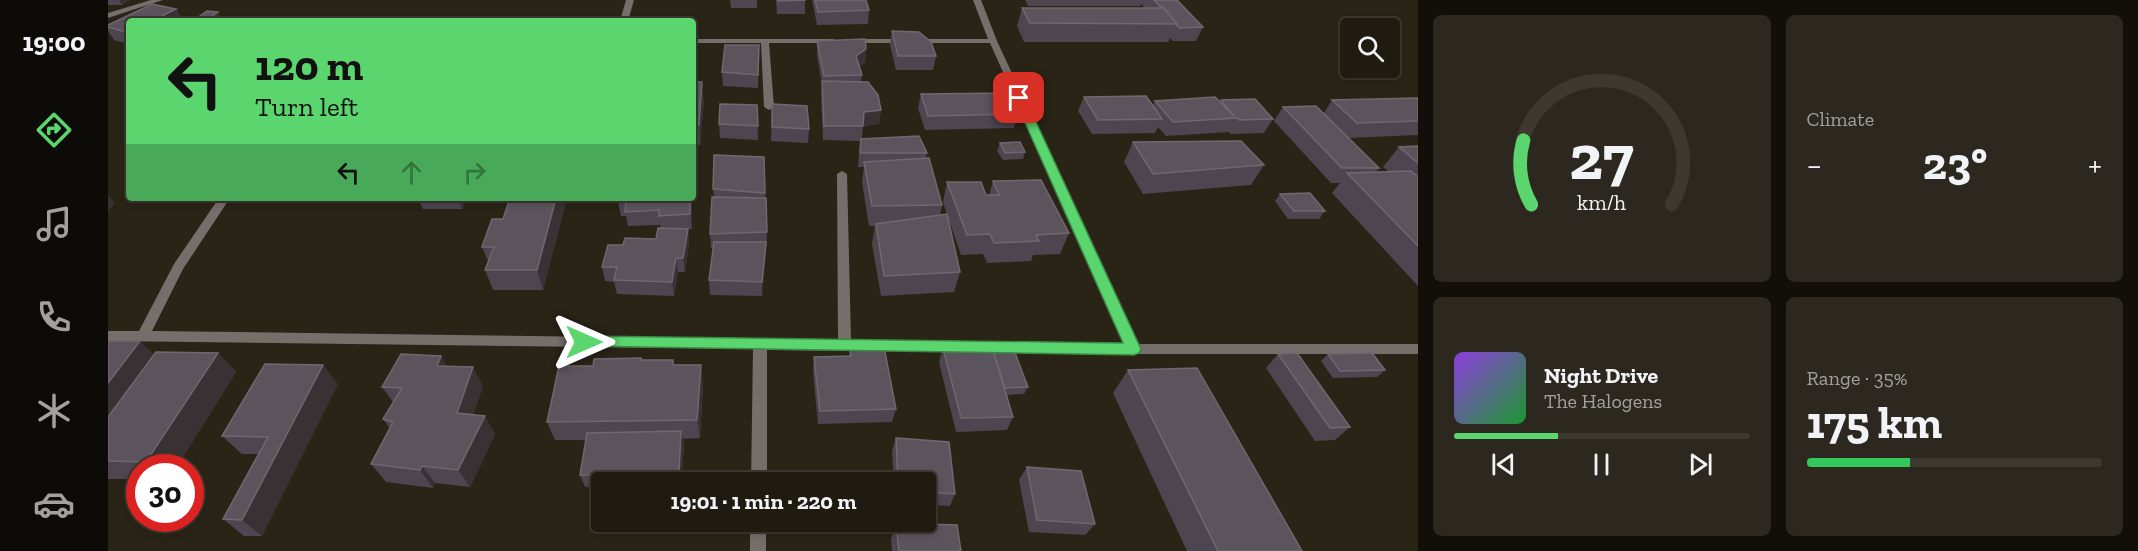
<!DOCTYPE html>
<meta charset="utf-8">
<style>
body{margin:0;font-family:"Zilla Slab",serif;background:#2d281f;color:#f1f3f6;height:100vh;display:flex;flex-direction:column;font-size:22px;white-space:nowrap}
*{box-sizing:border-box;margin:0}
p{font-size:20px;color:#a2a19f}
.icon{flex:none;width:33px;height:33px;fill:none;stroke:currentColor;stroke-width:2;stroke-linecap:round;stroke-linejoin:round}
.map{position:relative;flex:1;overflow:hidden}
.sheet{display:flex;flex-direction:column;gap:15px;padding:15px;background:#120f09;width:720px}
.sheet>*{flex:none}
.hud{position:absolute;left:18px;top:18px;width:570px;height:183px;border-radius:6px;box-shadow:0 3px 9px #0003,0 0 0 2px #3d3931;background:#5bd56e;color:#111;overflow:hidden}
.tools{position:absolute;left:1232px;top:18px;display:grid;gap:12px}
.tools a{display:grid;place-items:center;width:60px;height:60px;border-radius:6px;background:#201b11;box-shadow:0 3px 9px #0003,0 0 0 2px #3d3931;font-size:30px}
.speed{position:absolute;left:18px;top:454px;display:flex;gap:12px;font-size:30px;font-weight:700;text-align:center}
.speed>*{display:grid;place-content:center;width:78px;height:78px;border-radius:50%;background:#201b11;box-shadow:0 3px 9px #0003,0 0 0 2px #3d3931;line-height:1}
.speed .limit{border:9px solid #d22;background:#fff;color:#111}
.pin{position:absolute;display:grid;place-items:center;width:51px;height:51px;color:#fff;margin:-26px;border-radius:12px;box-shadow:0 3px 9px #0006}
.me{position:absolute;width:66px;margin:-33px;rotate:90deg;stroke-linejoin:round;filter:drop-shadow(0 0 4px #0008)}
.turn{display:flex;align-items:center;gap:21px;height:126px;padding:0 30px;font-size:27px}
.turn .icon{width:78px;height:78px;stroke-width:2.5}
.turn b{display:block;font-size:42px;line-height:51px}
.lanes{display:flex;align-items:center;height:57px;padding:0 30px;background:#0003;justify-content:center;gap:30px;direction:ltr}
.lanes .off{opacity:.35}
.big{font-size:45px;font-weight:700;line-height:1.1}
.sheet .card{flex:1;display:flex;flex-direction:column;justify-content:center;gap:9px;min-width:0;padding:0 21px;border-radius:9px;background:#2d281f}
.sheet .dial{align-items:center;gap:0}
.dial svg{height:156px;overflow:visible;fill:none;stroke:#3d3931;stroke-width:7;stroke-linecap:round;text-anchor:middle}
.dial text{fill:#f1f3f6;stroke:none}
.song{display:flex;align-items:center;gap:18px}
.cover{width:72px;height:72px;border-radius:9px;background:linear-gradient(135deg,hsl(270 70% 55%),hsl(130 70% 35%))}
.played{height:6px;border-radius:3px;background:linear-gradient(90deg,#5bd56e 35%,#3d3931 35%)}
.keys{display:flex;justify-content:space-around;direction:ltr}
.heat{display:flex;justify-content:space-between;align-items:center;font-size:33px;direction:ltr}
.charge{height:9px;border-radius:4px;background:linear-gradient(90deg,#34c759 35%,#3d3931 0)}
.sheet .tiles{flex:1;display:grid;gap:15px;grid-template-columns:repeat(2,1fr)}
.trip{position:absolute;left:483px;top:472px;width:345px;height:60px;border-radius:6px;background:#201b11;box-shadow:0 3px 9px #0003,0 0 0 2px #3d3931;font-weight:700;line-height:60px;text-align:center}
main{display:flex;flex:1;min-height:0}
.tabs{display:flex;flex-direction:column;width:108px;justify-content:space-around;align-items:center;background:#0d0b07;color:#a2a19f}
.tabs .icon{width:42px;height:42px}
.tabs .on{color:#5bd56e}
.tabs b{font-size:27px;color:#f1f3f6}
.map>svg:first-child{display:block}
</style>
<main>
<nav class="tabs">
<b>19:00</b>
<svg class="icon on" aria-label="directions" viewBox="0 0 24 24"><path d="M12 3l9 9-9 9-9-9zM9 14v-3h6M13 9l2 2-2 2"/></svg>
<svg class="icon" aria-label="music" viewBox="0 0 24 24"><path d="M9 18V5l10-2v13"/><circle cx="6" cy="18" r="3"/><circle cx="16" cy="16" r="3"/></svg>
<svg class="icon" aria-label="phone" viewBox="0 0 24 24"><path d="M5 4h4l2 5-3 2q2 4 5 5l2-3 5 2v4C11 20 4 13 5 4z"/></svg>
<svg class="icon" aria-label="climate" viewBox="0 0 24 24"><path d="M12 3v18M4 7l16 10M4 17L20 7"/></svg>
<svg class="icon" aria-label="car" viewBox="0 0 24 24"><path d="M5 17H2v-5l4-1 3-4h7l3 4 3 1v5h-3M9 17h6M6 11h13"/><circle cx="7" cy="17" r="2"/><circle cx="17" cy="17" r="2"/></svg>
</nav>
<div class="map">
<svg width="1310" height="551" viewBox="0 0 1310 551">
<rect width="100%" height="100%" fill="#2a2417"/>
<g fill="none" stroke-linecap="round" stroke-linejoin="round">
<g fill="#766e6b" fill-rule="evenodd">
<polygon points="43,0 55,0 0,18 0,13"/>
<polygon points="518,0 526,0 520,21 512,21"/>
<polygon points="865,0 873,0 889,41 1030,344 1310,344 1310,354 1026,354 659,350 659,483 643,483 645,349 0,341 0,331 31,331 66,264 111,198 122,198 75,269 44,331 730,340 729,174 734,171 739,174 743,340 1017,344 882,43 742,43 738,41 742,39 880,39"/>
<polygon points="585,39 725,39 729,41 725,43 661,43 666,107 661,110 656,107 653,43 585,43"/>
<rect x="642" y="522" width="16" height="29"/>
</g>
</g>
<g fill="#4d4550">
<polygon points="0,0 21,0 14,5 0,5"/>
<polygon points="622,0 649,0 649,8 623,8"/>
<polygon points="668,0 697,0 697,14 669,14"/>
<polygon points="704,0 758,0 761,10 760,24 709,25"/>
<polygon points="917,0 1069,0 1095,27 1088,41 1065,41 1062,38 1060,42 916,42 909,26 914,8 1037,8 1033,4 1032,6 920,6"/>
<polygon points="44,4 68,9 75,21 21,21 21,44 6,40 0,31 0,25"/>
<polygon points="784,31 828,56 825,70 788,70 782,45"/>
<polygon points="709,41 758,49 757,63 751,66 754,75 753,81 773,110 771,124 755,126 754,139 819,153 818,158 834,205 832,215 839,214 835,202 839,182 878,195 881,195 885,181 961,233 952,254 925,255 923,261 879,263 875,254 853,255 841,220 852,272 846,292 773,296 764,244 767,226 761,226 754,182 756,167 750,167 752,141 715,140 713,94 714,84 709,55"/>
<polygon points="651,45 650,88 615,86 614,72"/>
<polygon points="585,82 596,101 592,145 585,145"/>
<polygon points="813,94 910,114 906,128 817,130 810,108"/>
<polygon points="976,97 1045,105 1047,101 1112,102 1113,100 1165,119 1156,133 1123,134 1121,132 1058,136 1050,127 1047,133 984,134 970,111"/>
<polygon points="1310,98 1310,135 1241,138 1271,168 1268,172 1280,171 1275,167 1291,147 1310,146 1310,286 1224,193 1232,183 1223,183 1166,121 1175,107 1216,113 1224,100"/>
<polygon points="664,104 701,129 700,143 663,141"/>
<polygon points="649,105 650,140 612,138 611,124"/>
<polygon points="1025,142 1156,165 1143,185 1035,194 1016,162"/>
<polygon points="892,143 917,152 915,159 895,160 889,151"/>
<polygon points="656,157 659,246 658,247 654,296 602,295 601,280 605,248 603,248 602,234 606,197 605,189"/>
<polygon points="1172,194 1217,211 1211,219 1180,219 1167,201"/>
<polygon points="310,198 360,198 354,209 315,209"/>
<polygon points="402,198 457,198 458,202 435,290 385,290 377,270 380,261 374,247 395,219"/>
<polygon points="584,198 584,229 578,229 580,229 581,244 577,272 570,272 566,296 509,294 506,282 497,281 494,267 515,245 548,239 553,228 552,225 520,226 518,216 513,216 510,202"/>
<polygon points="0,341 46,355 110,353 128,372 68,468 32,468 32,479 0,479"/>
<polygon points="742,348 788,409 784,422 710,424 705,371 706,357 741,356"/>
<polygon points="835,348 885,351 920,387 916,394 899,395 905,417 899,430 848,432 831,362"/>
<polygon points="1170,354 1242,427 1227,440 1207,441 1158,368"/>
<polygon points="1220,354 1277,370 1269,377 1225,378 1213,361"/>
<polygon points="533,360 566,365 595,384 592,438 575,439 576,445 573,483 494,483 494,487 477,487 472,475 478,440 447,440 439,422 485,366"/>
<polygon points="339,367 375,386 365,415 387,434 362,487 327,483 325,488 278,482 263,464 282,428 275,419 285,402 274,387"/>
<polygon points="1020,370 1194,551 1079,551 1005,393"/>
<polygon points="230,384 154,536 136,536 115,519 150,454 134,454 114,436"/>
<polygon points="788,438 847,494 842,506 818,505 818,483 786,483 784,451"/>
<polygon points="919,467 987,524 977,535 921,532 911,480"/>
<polygon points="788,523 853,551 784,551 783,539"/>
</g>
<g fill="#393134">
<polygon points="11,0 21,0 14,5"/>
<polygon points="68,9 75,21 44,21"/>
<polygon points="110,12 114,19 111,21 97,21"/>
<polygon points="758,49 757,63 746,69 748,56"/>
<polygon points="594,82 596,101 592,145 591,125"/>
<polygon points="773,110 771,124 754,126 756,112"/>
<polygon points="0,195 7,203 0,211"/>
<polygon points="350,198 360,198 354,209"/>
<polygon points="448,198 457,198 458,202 435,290 429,270"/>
<polygon points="582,198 584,198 584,229 582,214"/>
<polygon points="580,229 581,244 577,272 575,258"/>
<polygon points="658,242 658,256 654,296 654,282"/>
<polygon points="568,258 570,272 566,296 564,282"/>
<polygon points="32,341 52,360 0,433 0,383"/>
<polygon points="110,353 128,372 68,468 46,468 38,462"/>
<polygon points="333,356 344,375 329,366"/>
<polygon points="215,365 230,384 154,536 134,520"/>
<polygon points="593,365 595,384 592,438 589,420"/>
<polygon points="365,367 375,386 360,431 349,413"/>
<polygon points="377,416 387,434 362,487 350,470"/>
<polygon points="573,431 576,445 573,483 572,483 571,474"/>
<polygon points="314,466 327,483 325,488 312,470"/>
</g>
<g fill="#5c545d" stroke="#6f686f" stroke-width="1.5">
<polygon points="670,0 698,0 670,1"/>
<polygon points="707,0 758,0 761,10 710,12"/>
<polygon points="1046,0 1069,0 1095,27 1071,28 1056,8 1054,8"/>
<polygon points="44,4 68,9 44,21 21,21 21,33 0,27 0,25"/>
<polygon points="914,8 1056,8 1069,24 922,23"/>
<polygon points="99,11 110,12 97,21 85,21"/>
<polygon points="784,31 811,32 823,42 828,56 790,56"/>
<polygon points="757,39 758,49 748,56 754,75 716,76 709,41"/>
<polygon points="617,45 651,45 650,75 614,72"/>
<polygon points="714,81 760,82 770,95 773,110 756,112 755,126 716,126"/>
<polygon points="585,82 594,82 591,125 585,125"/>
<polygon points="900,93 910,114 820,116 813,94"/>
<polygon points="1038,96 1054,119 990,120 976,97"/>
<polygon points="1107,97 1126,116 1113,100 1147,99 1165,119 1131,120 1129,118 1065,122 1047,101"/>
<polygon points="1310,98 1310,121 1249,123 1224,100"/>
<polygon points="612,104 649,105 650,126 611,124"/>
<polygon points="664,104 699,106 701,129 664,127"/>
<polygon points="1208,106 1271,168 1234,168 1175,107"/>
<polygon points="811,136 819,153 752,153 753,139"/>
<polygon points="1133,141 1156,165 1045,174 1025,142"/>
<polygon points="912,142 917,152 897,153 892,143"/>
<polygon points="1310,146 1310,163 1291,147"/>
<polygon points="606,155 656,157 657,193 605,189"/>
<polygon points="821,158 834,205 764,206 756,162"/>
<polygon points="1303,171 1310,177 1310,246 1239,173"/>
<polygon points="933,180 961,233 928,235 931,241 886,243 882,234 859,235 839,182 873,182 878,195 891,195 885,181"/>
<polygon points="1202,193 1217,211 1186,211 1172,194"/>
<polygon points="604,197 658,198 659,232 602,234"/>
<polygon points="402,198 448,198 429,270 377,270 386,247 374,247 384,219 395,219"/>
<polygon points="511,198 582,198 582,214 551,216 551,210 517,212 518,201 510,202"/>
<polygon points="839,214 852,272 776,276 768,224"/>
<polygon points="550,228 580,229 575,258 568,258 564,282 506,280 509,267 494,267 500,245 515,245 517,238 548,239"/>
<polygon points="606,242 658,242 654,282 601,280"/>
<polygon points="0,341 32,341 0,383"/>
<polygon points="776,347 788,409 712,411 706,357 743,356 742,348"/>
<polygon points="884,347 905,417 853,418 835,348"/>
<polygon points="906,350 920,387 897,388 885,351"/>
<polygon points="48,352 110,353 38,462 0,461 0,417"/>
<polygon points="1189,353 1242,427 1222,428 1170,354"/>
<polygon points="1264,353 1277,370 1232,371 1220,354"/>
<polygon points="293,354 333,356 329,366 365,367 349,413 377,416 350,470 314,466 312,470 263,464 285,422 275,419 294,388 274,387"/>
<polygon points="533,358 533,360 565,360 565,365 593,365 589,420 439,422 451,366 485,366 486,359"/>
<polygon points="157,364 215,365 134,520 115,519 160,437 114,436"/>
<polygon points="1089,368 1194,551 1110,551 1020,370"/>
<polygon points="573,431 571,474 472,475 479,433"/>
<polygon points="788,438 841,442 847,494 818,492 818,483 790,483"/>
<polygon points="919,467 973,471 987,524 929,520"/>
<polygon points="788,523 849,525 853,551 791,551"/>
</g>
<polygon fill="#5bd56e" stroke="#3b8a48" stroke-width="1.5" points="911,95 917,98 1033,349 1031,353 1026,355 471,346 468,342 471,337 476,336 1015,343 906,98"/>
</svg>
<div class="tools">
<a><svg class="icon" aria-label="search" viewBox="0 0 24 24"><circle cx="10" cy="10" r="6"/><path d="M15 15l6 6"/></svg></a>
</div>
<div class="speed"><div class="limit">30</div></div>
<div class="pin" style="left:911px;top:98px;background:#d93025"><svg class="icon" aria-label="arrive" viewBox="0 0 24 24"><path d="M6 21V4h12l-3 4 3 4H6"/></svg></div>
<svg class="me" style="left:476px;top:342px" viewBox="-20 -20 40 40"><path d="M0-17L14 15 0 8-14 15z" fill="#5bd56e" stroke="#fff" stroke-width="4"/></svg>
<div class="trip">19:01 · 1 min · 220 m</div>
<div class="hud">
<div class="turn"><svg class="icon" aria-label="left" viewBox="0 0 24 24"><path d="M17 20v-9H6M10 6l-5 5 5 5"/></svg><div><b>120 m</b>Turn left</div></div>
<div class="lanes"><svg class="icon" aria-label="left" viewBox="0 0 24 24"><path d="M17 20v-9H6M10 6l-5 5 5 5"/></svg><svg class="icon off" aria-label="ahead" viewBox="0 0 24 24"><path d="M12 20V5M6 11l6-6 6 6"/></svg><svg class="icon off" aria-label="right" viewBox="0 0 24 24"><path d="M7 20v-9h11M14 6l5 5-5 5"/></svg></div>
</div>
</div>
<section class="sheet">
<div class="tiles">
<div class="card dial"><svg viewBox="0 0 100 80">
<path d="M14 69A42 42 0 1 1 86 69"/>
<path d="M14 69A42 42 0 0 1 10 36" stroke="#5bd56e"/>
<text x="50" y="56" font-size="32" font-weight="700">27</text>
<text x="50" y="72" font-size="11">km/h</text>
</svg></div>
<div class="card"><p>Climate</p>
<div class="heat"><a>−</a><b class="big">23°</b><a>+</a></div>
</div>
<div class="card">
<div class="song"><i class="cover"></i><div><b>Night Drive</b><p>The Halogens</p></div></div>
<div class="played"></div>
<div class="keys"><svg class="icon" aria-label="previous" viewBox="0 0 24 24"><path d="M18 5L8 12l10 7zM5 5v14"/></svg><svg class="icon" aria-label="pause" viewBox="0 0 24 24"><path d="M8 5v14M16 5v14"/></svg><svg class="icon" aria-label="next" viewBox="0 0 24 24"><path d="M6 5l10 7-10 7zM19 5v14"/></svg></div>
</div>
<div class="card"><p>Range · 35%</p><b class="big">175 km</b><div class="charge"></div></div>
</div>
</section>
</main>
